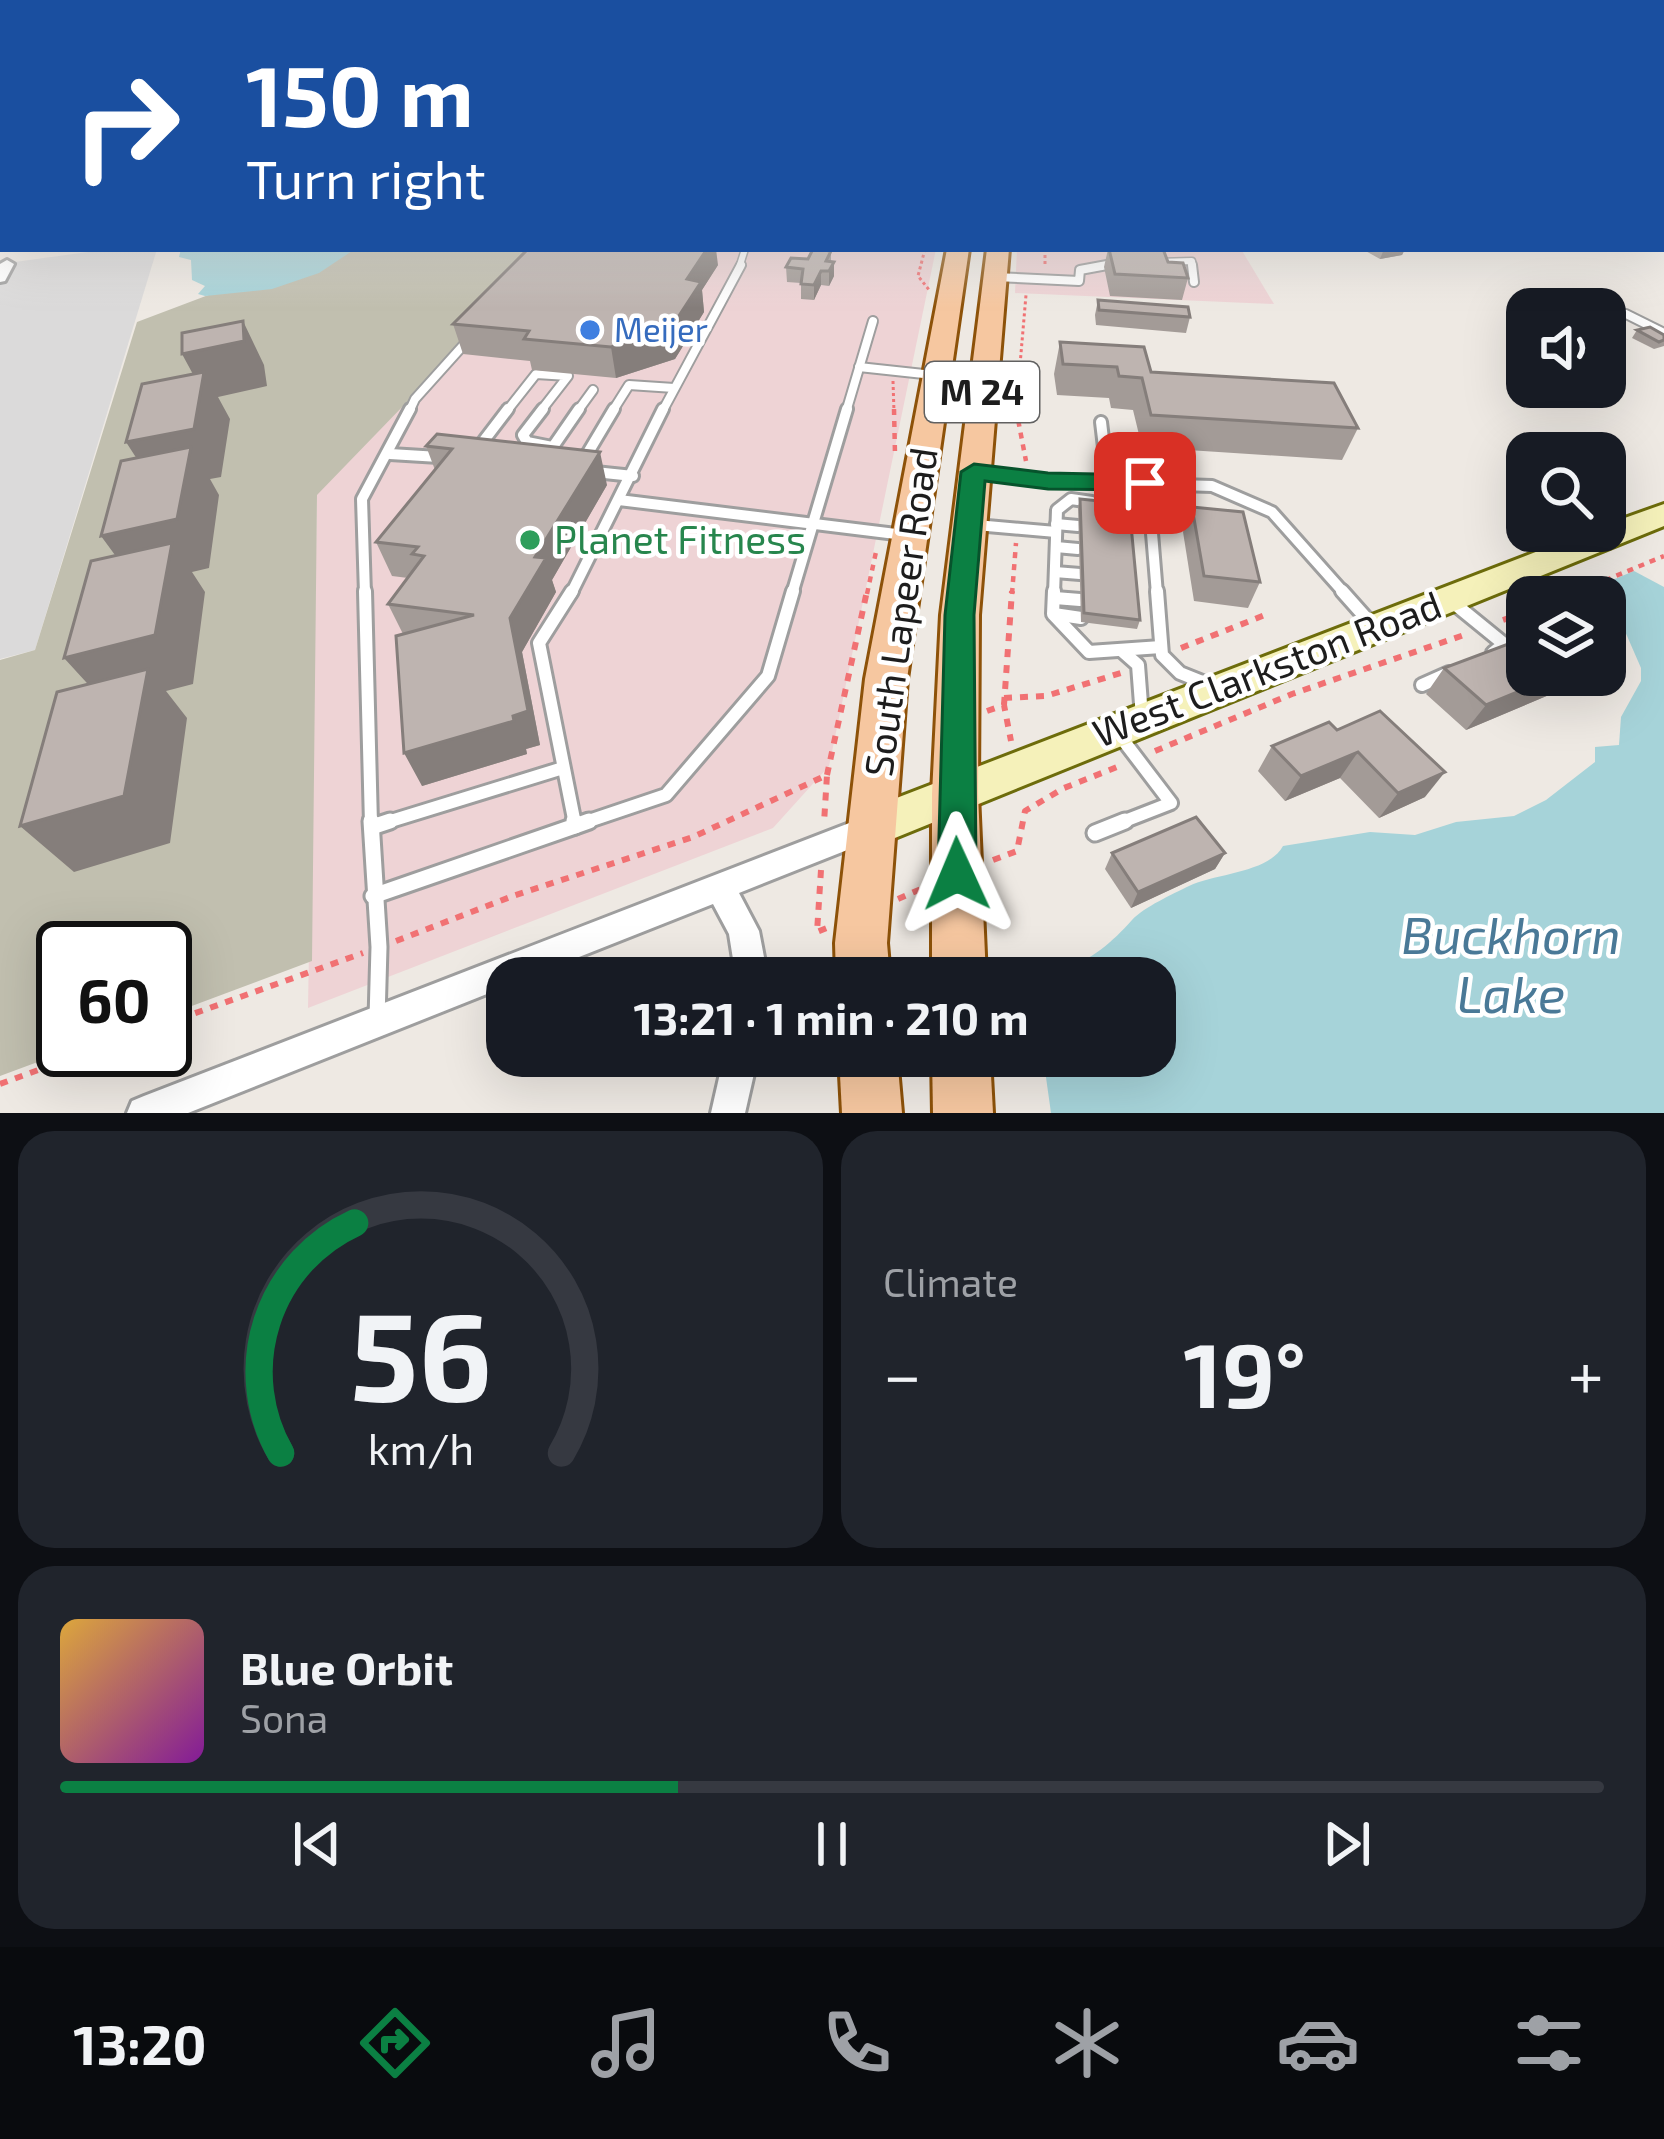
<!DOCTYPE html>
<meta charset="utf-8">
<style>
body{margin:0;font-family:"Exo 2",sans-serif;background:#20242c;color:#f1f3f6;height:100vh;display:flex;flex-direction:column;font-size:45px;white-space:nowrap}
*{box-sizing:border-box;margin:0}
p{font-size:39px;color:#9ea1a6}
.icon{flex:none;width:66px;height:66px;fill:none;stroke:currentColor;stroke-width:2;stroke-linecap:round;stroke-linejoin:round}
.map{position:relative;height:1113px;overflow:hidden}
.drawer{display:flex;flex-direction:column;gap:18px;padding:18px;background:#0d0f14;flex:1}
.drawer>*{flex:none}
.banner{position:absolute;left:0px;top:0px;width:1665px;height:252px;box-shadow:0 12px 48px #0002;background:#1a4fa0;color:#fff;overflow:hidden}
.tools{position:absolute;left:1506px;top:288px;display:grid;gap:24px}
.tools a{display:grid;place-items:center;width:120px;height:120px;border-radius:24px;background:#171b24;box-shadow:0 12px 48px #0002;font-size:60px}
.speed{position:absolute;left:36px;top:921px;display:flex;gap:24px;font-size:60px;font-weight:700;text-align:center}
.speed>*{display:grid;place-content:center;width:156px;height:156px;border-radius:50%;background:#171b24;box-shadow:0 12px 48px #0002;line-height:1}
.speed .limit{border:6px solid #111;border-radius:18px;background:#fff;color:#111}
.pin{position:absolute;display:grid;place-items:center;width:102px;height:102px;color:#fff;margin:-51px;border-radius:24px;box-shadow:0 6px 18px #0006}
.me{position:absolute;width:132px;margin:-66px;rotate:359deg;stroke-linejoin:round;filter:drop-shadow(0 0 9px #0008)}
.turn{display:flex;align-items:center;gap:42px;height:252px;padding:0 48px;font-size:54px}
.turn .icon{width:156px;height:156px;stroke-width:2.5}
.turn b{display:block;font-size:84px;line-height:102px}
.big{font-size:90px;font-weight:700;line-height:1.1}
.drawer .widget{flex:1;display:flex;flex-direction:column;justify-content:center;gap:18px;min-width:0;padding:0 42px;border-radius:36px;background:#20242c}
.drawer .dial{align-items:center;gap:0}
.dial svg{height:312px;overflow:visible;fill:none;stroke:#363941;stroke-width:7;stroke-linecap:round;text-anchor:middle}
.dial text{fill:#f1f3f6;stroke:none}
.song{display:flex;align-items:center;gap:36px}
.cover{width:144px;height:144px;border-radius:18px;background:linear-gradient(135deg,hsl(40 70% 55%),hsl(290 70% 35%))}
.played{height:12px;border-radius:6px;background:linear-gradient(90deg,#0b8043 40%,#363941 40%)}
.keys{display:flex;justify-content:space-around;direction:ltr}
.heat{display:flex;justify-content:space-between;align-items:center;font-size:66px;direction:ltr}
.drawer .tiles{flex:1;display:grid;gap:18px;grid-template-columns:1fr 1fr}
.widget:last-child{grid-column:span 2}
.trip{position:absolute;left:486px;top:957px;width:690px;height:120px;border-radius:36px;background:#171b24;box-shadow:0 12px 48px #0002;font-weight:700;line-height:120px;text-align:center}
.tabs{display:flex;height:192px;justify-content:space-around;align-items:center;background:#090b0e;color:#9ea1a6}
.tabs .icon{width:84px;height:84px}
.tabs .on{color:#0b8043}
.tabs b{font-size:54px;color:#f1f3f6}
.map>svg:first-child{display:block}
</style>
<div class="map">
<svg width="1664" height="1113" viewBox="0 0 1664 1113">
<rect width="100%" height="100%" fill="#eee9e3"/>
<polygon fill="#dbdada" points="110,249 157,249 35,650 0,659 0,264"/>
<g fill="#eed3d5">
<polygon points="555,249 936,249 829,766 773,828 308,1008 317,494"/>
<polygon points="1017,249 1241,249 1274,304 1015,293"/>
</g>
<polygon fill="#c1bfaf" points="292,249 555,249 317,495 312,961 165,1016 165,948 63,948 63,1050 70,1050 0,1076 0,660 35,650 137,322 277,269"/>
<g fill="#a6d3d9">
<polygon points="181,249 355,249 319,273 272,289 205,296 198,294 205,286 192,280 191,260 179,257"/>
<path d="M1634 571 1664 587V1113H1051L1043 1056H1155V978H1054L1064 966C1090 963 1113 941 1132 920 1144 907 1173 894 1189 886 1217 873 1268 873 1283 846L1370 832 1415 835 1456 822 1514 816 1546 800 1595 762V747L1619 745 1621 717 1641 681V668L1614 606 1598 586Z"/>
</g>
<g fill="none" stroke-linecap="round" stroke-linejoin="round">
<g stroke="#9e9e9e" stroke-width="9">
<g id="service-far4">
<polyline points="1156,262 1192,261 1193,268"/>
<polyline points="739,268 745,249"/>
<polyline points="1090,268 1119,263"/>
</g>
</g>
<g stroke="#9e9e9e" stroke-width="12">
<g id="service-far3">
<polyline points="1192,265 1194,282"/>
<polyline points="995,277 1079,281 1080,270 1107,265"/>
<polyline points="1626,314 1664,333"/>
<polyline points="859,367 933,375"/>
<polyline points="409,412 415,399 468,340"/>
<polyline points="506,412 536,374 568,376 540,412"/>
<polyline points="577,412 593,390"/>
<polyline points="612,412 629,385 674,388"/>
<polyline points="662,412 741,265"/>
<polyline points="846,412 873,321"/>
</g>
</g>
<g stroke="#9e9e9e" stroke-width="16">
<g id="service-far2">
<polyline points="543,409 523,435 527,442 552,447"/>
<polyline points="1101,422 1108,481"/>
<polyline points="479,447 508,409"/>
<polyline points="550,451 579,409"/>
<polyline points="390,454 439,457"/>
<polyline points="583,461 614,409"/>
<polyline points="595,472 633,476"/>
<polyline points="977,472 1049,481 1212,486 1272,512 1345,594"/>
<polyline points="619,500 904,535"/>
<polyline points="1116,505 1150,509 1157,594"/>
<polyline points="1056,524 1078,526"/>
<polyline points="976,525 1056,532"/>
<polyline points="1056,547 1078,549"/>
<polyline points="1055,572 1080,574"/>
<polyline points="365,594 362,499 410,409"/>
<polyline points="571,594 663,409"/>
<polyline points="792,594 847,409"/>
<polyline points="1054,594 1057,510 1071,499 1092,502"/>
</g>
</g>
<g stroke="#9e9e9e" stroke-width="18">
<g id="service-far1">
<polyline points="365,591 371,824"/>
<polyline points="572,591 539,643 575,824"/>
<polyline points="1054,591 1053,614 1089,652 1161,647"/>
<polyline points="1157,591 1162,655 1180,673 1210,685"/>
<polyline points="1342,591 1374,627"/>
<polyline points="1055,598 1080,600"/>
<polyline points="1450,600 1504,644 1493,653"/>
<polyline points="1054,614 1081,618"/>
<polyline points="1121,650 1138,665 1142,717"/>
<polyline points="1422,685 1449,673"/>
<polyline points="381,824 563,768"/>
<polyline points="580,824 666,795 768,676 793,591"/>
<polyline points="1117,824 1171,803 1120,736"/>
</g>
</g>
<g stroke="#9e9e9e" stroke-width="21">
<g id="service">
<polyline points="371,821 379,947 377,1019"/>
<polyline points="575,826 589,821"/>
<polyline points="372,827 390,821"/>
<polyline points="1095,833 1125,821"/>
<polyline points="373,896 575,826 574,821"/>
</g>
</g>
<g stroke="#9e9e9e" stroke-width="6">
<g id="minor">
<polygon points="7,260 14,264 5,281 0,282 0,264"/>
<polygon points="870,815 880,819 884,828 880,837 739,893 759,931 768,978 736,978 729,934 713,904 526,978 507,978 507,986 188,1113 127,1113 132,1101 144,1096"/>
<polygon points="724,1056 758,1056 745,1113 711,1113"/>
</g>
</g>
<g stroke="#6d6c0b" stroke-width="6">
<polygon id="secondary" points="1664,504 1664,526 885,842 870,848 855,842 848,828 855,814 1590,531 1605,531 1605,525"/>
</g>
<g stroke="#8d5209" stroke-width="6">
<g id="primary">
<polygon points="947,249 969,249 907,679 887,943 890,978 836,978 835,943 865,679"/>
<polygon points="987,249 1009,249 979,615 978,794 986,978 932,978 932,794 941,615"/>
<polygon points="839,1056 897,1056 902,1113 842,1113"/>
<polygon points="932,1056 990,1056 993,1113 933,1113"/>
</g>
</g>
<g stroke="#f17173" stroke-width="3" stroke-dasharray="3 3" stroke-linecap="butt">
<polyline points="925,249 918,276 930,291"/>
<polyline points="1045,249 1045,267"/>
<polyline points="893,381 894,412"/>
<polyline points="1016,412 1026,295"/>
</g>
<g stroke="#f17173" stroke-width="4.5" stroke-dasharray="6 6" stroke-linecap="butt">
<polyline points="894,409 895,454"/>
<polyline points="1016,409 1026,461"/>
<polyline points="867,594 877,547"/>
<polyline points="1012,594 1016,543"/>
<polyline points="1572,594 1664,556"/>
</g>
<g stroke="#f17173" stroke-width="6" stroke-dasharray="8 8" stroke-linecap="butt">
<polyline points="1566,597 1579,591"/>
<polyline points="1503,620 1527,612"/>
<polyline points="1181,648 1265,615"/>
<polyline points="1004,698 1046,696 1121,673"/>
<polyline points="1004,705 1012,591"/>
<polyline points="987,711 1004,705 1011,741"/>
<polyline points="1155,751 1292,694 1464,635"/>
<polyline points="827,775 867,591"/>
<polyline points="993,860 1017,851 1025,811 1064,788 1122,765"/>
<polyline points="821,870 817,932 827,928"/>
<polyline points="898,899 921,889"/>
<polyline points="396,941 513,896 693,837 827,775 824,823"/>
<polyline points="165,1024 363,953"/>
<polyline points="0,1084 93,1050"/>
</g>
<use href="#service-far4" stroke="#fff" stroke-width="6"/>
<use href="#service-far3" stroke="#fff" stroke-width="8"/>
<use href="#service-far2" stroke="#fff" stroke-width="10"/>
<use href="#service-far1" stroke="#fff" stroke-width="12"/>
<use href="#service" stroke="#fff" stroke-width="15"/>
<use href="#minor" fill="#fff" fill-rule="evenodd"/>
<use href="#secondary" fill="#f5f1ba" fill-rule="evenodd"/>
<use href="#primary" fill="#f6c7a0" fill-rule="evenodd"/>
</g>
<g fill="#a39b97">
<polygon points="1108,249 1163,249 1168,262 1188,278 1182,300 1110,296 1104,267"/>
<polygon points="1362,249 1405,249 1402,255 1380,259"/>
<polygon points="831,251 831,261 834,262 834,276 829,286 821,285 814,300 801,299 801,283 787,282 786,267"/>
<polygon points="718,265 702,290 704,312 675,359 616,378 532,370 530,361 463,354 453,324"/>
<polygon points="1098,300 1190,317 1186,333 1096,325 1095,315"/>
<polygon points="1637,330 1664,335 1664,346 1654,349 1632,338"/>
<polygon points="1060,342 1151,372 1358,428 1342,460 1142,447 1133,410 1111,408 1109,398 1057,395 1054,374"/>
<polygon points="437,434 607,485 552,580 556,592 522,652 540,745 526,749 527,754 422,786 403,634 388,604 408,578 392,576 376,542 435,470 426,446"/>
<polygon points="1080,499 1140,620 1137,629 1081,622 1078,507"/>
<polygon points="1192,507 1260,582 1248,608 1194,601 1183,532"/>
<polygon points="1444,668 1527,675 1571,675 1556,692 1466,730 1426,694"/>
<polygon points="1337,730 1425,797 1379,818 1340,778 1285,801 1258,771 1272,746"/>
<polygon points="1112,853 1225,853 1215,869 1131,908 1105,869"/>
</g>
<g fill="#857e7b">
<polygon points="707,249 716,249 718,265 702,290 704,312 675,359 616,378 611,347 687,279"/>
<polygon points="1384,249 1405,249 1402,255 1380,259"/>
<polygon points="834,262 834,276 829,286 829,271"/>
<polygon points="821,271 821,285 814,300 814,285"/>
<polygon points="243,321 264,365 267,386 218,397 230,419 221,477 210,479 219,495 209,568 192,572 205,592 193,684 166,691 187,718 170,843 74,872 20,826 108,706 64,658 137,585 101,536 157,490 126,442 201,389 182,354"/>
<polygon points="600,452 607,485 552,580 556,592 522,652 540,745 526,749 527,754 422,786 404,753 510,618 535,557"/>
<polygon points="1558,675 1571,675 1556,692 1466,730 1486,705"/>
<polygon points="1358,752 1340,778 1285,801 1301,776"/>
<polygon points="1445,772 1425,797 1379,818 1398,793"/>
<polygon points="1225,853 1215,869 1131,908 1138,892"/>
</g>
<g fill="#beb4b0" stroke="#857e7b" stroke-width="3">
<polygon points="528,249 707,249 687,279 701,282 671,328 611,347 524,339 529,331 453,324"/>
<polygon points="813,249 831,251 826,261 834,262 829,271 821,271 814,285 801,284 803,269 786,267 791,258 808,259"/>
<polygon points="1109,249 1163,249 1168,262 1183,263 1188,278 1115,274"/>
<polygon points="1098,300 1188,307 1190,317 1099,310"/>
<polygon points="243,321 244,341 182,354 182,333"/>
<polygon points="1650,327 1664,335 1664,340 1659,342 1637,330"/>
<polygon points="1060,342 1144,347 1151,372 1334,383 1358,428 1151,415 1142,378 1119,376 1117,367 1063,364"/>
<polygon points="204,372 194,429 126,442 142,384"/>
<polygon points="437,434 600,452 535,557 546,558 510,618 528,711 513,716 514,721 404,753 396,636 474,615 388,604 424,556 412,554 418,547 376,542 452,449 426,446"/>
<polygon points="191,447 177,519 101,536 121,461"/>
<polygon points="1080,499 1129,504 1140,620 1084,613"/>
<polygon points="1192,507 1243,512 1260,582 1204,576"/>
<polygon points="172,543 155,635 64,658 91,561"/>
<polygon points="1527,637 1527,675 1558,675 1486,705 1444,668"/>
<polygon points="148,669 124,796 20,826 57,692"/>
<polygon points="1380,711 1445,772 1398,793 1358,752 1301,776 1272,746 1329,722 1337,730"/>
<polygon points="1196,817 1225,853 1138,892 1112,853"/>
</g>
<linearGradient id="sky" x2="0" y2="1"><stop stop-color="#8dc0e2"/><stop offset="0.49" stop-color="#f7f5f2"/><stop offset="1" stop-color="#f7f5f2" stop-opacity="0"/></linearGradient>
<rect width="1664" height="308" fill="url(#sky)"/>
<polygon fill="#0b8043" stroke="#07532c" stroke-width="3" points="974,464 1048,473 1145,475 1158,483 1145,490 1048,489 985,481 974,615 976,874 970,887 957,892 944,887 938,874 945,615 961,472"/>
<circle fill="#3f7fe0" stroke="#fff" stroke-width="4.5" cx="590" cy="330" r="12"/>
<circle fill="#2e9e5b" stroke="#fff" stroke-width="4.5" cx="530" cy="540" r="12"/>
<g text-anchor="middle" stroke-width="9" stroke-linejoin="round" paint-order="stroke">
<g font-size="33" fill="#366cbe" stroke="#fff" text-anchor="start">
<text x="614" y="342">Meijer</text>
</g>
<rect fill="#fff" stroke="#616161" stroke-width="3" x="925" y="362" width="114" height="60" rx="9"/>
<g font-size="36" font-weight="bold" fill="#1d1d1d">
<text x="982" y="405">M 24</text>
</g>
<g font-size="39" fill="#27864d" stroke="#fff" text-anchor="start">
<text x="554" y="554">Planet Fitness</text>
</g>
<g font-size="39" fill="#1d1d1d" stroke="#fff">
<text transform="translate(901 612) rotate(-82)" y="14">South Lapeer Road</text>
<text transform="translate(1267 669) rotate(-21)" y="14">West Clarkston Road</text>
</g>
<g font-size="51" font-style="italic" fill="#4a7997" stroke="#fff">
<text x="1511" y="954">Buckhorn<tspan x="1511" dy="59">Lake</tspan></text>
</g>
</g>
</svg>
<div class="tools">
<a><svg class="icon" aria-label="sound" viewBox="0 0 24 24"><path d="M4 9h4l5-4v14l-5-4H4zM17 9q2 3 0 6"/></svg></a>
<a><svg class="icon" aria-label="search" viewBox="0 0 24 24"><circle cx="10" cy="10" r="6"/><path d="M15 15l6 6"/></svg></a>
<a><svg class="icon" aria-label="layers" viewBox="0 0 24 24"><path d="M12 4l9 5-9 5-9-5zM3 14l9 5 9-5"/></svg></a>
</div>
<div class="speed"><div class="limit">60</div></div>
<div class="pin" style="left:1145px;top:483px;background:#d93025"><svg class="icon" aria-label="arrive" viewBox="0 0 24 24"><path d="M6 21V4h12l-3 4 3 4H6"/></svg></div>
<svg class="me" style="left:957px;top:874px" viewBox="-20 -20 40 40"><path d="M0-17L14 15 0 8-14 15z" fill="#0b8043" stroke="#fff" stroke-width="4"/></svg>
<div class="trip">13:21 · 1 min · 210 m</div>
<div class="banner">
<div class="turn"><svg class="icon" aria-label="right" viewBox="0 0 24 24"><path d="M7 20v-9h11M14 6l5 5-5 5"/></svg><div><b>150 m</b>Turn right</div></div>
</div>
</div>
<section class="drawer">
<div class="tiles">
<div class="widget dial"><svg viewBox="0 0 100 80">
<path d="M14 69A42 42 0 1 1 86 69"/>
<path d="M14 69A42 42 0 0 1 33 10" stroke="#0b8043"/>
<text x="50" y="56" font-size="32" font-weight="700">56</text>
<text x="50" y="72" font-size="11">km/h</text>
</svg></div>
<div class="widget"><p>Climate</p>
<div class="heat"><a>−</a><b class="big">19°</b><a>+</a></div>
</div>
<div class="widget">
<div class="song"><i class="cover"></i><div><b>Blue Orbit</b><p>Sona</p></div></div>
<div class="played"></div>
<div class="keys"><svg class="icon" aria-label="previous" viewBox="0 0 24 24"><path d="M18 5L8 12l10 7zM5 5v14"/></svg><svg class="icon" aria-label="pause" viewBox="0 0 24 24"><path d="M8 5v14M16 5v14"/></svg><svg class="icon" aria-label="next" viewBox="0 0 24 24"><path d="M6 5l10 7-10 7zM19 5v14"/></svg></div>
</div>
</div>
</section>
<nav class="tabs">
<b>13:20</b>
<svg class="icon on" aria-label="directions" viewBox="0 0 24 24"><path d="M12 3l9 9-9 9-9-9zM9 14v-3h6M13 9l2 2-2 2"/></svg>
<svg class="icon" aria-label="music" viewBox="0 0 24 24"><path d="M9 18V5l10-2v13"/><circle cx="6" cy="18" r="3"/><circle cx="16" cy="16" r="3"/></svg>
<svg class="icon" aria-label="phone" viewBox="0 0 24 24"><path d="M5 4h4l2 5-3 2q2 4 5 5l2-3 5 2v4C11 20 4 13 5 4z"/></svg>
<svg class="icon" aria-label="climate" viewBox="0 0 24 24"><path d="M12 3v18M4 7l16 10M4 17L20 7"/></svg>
<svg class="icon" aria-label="car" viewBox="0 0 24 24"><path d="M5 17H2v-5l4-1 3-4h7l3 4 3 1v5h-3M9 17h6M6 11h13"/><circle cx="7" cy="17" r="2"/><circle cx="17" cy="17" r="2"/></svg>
<svg class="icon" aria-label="filters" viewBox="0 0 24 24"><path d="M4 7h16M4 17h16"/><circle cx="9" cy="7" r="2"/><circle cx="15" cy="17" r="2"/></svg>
</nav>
